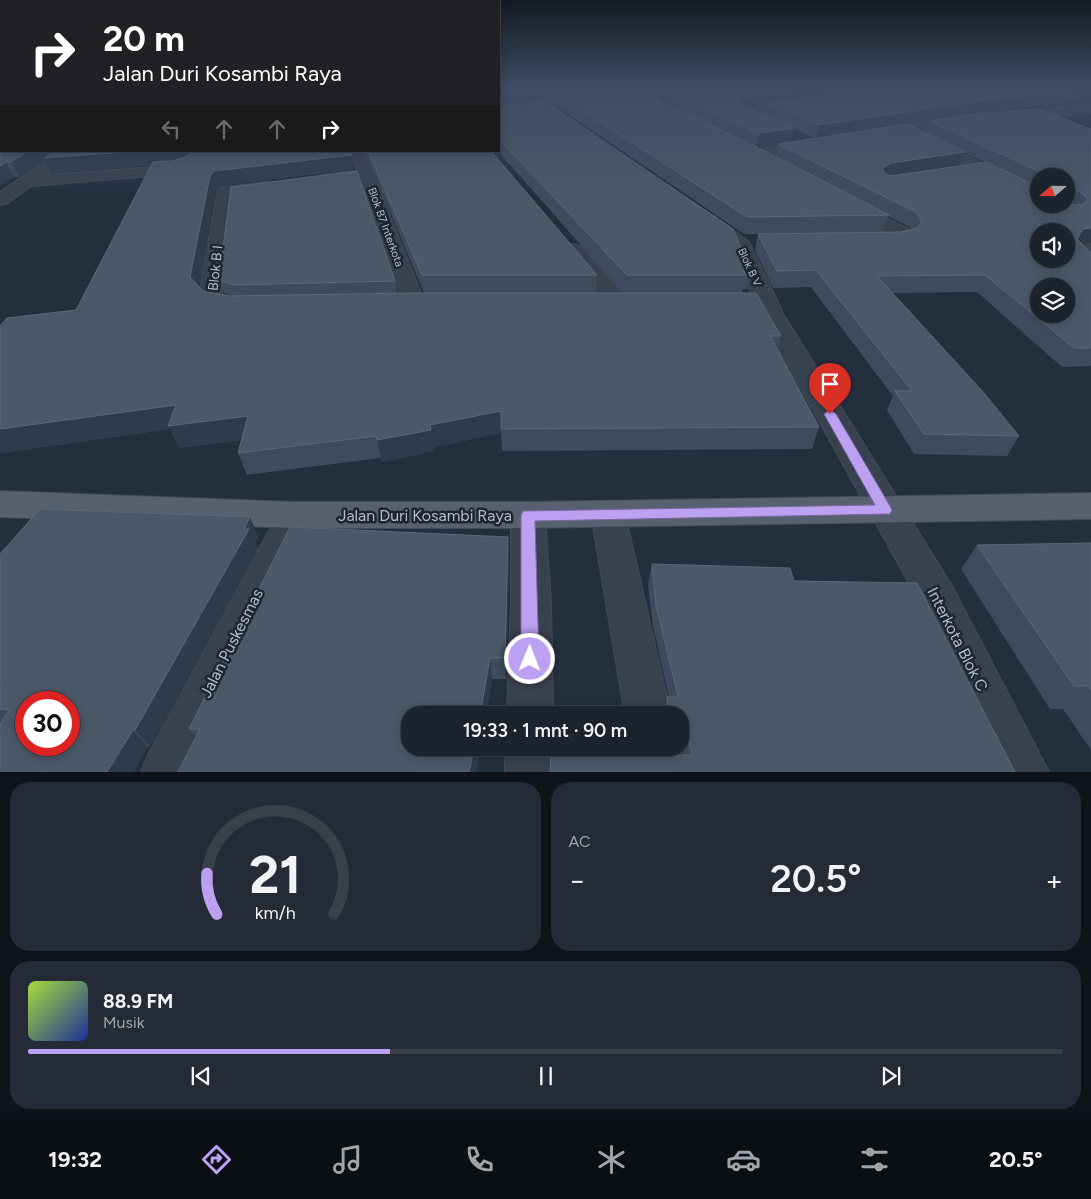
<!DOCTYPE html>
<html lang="id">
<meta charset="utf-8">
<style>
body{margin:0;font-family:Figtree,sans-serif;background:#242b36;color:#f1f3f6;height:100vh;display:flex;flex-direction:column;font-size:19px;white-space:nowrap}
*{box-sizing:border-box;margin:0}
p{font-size:16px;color:#a0a4aa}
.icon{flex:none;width:28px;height:28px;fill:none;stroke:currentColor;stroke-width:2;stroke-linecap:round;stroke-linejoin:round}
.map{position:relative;height:772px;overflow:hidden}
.details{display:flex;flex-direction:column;gap:10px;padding:10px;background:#0f1319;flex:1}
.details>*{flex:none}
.hud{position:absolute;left:0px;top:0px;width:500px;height:152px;box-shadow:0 2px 12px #0003,0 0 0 1px #39404a;background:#202124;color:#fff;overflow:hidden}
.needle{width:32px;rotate:250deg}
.fabs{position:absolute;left:1030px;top:168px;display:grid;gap:10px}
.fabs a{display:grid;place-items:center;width:45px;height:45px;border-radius:50%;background:#1b232e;box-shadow:0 2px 12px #0003,0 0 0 1px #39404a;font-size:25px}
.speed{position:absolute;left:15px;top:691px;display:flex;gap:10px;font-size:25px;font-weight:700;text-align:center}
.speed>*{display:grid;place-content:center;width:65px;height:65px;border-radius:50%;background:#1b232e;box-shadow:0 2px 12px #0003,0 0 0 1px #39404a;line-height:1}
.speed .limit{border:8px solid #d22;background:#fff;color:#111}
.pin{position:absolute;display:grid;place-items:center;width:42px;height:42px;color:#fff;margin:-51px -21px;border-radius:50% 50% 50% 0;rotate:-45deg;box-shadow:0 0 5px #0007}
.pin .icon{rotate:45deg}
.me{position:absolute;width:55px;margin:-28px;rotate:1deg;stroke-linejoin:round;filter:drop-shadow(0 0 4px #0008)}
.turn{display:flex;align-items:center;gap:18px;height:105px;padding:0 20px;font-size:22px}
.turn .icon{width:65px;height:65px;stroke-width:2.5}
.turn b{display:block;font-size:35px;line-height:42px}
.lanes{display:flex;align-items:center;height:48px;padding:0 20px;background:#0003;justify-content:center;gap:25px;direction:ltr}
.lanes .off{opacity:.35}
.big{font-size:38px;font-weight:600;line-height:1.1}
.details .card{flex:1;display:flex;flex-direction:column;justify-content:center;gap:8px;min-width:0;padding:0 18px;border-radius:20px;background:#242b36}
.details .dial{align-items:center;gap:0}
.dial svg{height:130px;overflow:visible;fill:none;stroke:#39404a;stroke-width:7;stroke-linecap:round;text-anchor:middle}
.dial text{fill:#f1f3f6;stroke:none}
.song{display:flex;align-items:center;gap:15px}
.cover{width:60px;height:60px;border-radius:8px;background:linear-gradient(135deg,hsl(80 70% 55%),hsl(230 70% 35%))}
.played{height:5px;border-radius:2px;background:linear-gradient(90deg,#bca0f2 35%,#39404a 35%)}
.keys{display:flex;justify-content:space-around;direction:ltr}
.heat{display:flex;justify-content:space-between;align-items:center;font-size:28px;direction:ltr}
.details .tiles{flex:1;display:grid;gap:10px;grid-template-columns:1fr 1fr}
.card:last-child{grid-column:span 2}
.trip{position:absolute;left:401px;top:706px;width:288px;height:50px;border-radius:20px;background:#1b232e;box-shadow:0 2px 12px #0003,0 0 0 1px #39404a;font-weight:600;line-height:50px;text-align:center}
.tabs{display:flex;height:80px;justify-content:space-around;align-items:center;background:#0b0e12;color:#a0a4aa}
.tabs .icon{width:35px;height:35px}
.tabs .current{color:#bca0f2}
.tabs b{font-size:22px;color:#f1f3f6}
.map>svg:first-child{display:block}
</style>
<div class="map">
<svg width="1091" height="772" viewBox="0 0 1091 772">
<rect width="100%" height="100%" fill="#242f3e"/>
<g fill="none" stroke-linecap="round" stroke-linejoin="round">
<g stroke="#414a57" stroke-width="2">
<g id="minor">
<polygon points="803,101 809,105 807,108 759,116 778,126 776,129 771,130 739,114 745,110"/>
<polygon points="1091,105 1091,113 1010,120 1004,116 1010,112"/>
<polygon points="964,117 970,121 969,124 878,137 871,133 878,129"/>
<polygon points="930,138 1039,191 1039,203 925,145 923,142 925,139"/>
<polygon points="814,139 819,140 821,143 819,146 754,158 747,154 754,150"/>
<polygon points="60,151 77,151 46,175 170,166 183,163 194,151 210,151 193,169 177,174 31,186 6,204 0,205 0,192"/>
<polygon points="350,151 364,151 425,303 422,308 414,310 406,308 403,303 360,180 321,185 313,180 321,175 357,171"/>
<path d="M268 182 274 184 276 187 274 190 233 196 222 294 226 297 248 302 252 307 248 312C232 316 209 311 199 296L217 192 219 188 225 187Z"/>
<path d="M853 202 909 229 914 238 911 242C898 245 881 248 868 245L865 241 868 237 889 234 847 211 844 207 847 203Z"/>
<polygon points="708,215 714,216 749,242 785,317 952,586 1049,772 999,772 924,610 761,317 731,245 699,220 702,216"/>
<polygon points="573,244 580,246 627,299 630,304 627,309 619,311 611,309 563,250 566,246"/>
<polygon points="1091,244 1091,272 1084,270 1069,254 1075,247"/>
<polygon points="608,501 620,505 625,514 671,715 625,715 591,514 596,505"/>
<polygon points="295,502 307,505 312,515 191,772 141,772 148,755 283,505"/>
<polygon points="528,502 540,505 545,515 551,604 553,715 507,715 511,604 511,515 516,505"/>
<rect x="505" y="748" width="48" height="24"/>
<polygon points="631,748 679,748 684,772 635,772"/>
</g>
</g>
<g stroke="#414a57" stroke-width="2">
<g id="major">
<rect x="0" y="88" width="1" height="5"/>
<rect x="0" y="115" width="1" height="8"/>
<polygon points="0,491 295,502 528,502 1091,493 1091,519 528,528 295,528 0,517"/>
</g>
</g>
<g stroke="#434c59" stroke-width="2">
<rect id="highway" x="0" y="106" width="1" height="8"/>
</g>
<use href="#minor" fill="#38414e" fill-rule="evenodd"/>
<use href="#major" fill="#56606e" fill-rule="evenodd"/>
<use href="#highway" fill="#746855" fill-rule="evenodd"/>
</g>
<g fill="#3f4b5c" fill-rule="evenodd">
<path d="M499 88 1081 89 1076 101 961 115 815 138 794 129 791 142 925 132 929 121 1091 129V243L1082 244 1091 253V366L1062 367 977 292 892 293 1019 436 1007 456 914 454 887 410 893 396 811 287 773 288 755 250 758 234H744L555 105H550L751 270 747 289H743L742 293 781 336 778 349 819 427 812 449 502 451 501 433 434 447V451L382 462 381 458 247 475 238 453 242 440 179 448 170 429 0 453V326L76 310 152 165 52 173 45 159 19 177H14L0 186 1 151H192L187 156 354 169 219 186 215 191 199 286 203 291 230 296H233L224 293 219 280 395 281 397 293H424L365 151H491L597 275 596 293H623L498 151H499ZM764 106H767L765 116 748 108ZM778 144 775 157 756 147ZM965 153 985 162 891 175 960 165ZM1039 176H1066V204H1039ZM888 216 910 227 911 229 901 232H883Z"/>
<polygon points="258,536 255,543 258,548 150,747 1,721 0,720 0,554"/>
<polygon points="1091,543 1091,750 1063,709 1050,709 961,569 977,545"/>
<polygon points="509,558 506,679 492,679 486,715 410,715 410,748 480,748 476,772 196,737 189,729"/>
<polygon points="652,564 794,581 1015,772 639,755 682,755 680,747 680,715 663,715 667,697 669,697 653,626 648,585"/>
</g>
<g fill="#2f3b4b">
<polygon points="812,88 896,88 767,103 767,106 741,109 740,101 743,97"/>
<polygon points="1081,89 1076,101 961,115 815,138 819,125 966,103"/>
<polygon points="538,91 538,103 499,108 499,95"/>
<polygon points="670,94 669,106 658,100 660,95"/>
<polygon points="795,128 791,142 756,147 759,133"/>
<polygon points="28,151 192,151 182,161 170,164 52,173 45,159 19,177 11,162"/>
<polygon points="965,152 960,165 886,176 882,168 891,163"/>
<polygon points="352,155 354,169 219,186 215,191 197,296 190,277 210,176 214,171"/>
<polygon points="6,162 14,177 0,186 0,166"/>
<polygon points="1091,228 1091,243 1075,245 1077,239 1083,229"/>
<polygon points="176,405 248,416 256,438 179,448 170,429 0,453 0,429"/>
<polygon points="501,411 501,433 434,447 434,451 382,462 377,440 430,425"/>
<polygon points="250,517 258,536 255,543 258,548 150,747 135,730"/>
<polygon points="508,537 509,558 506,679 505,658"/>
<polygon points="490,658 492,679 486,715 480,715"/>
<polygon points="133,730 148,747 134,772 107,772"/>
<polygon points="474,748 480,748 476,772 469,772"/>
</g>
<g fill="#4b5868" stroke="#5c6777" fill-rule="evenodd">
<polygon points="499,88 812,88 743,97 740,101 743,106 795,128 759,133 670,94 660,95 658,100 751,144 889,215 747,217 555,93 538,91 499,95"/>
<polygon points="887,88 1078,88 1081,89 966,103 819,125 767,103"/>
<polygon points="546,102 733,229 751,270 743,270 746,275 627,275 499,139 499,106"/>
<path d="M1037 109 1091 129V228L1083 229 1077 239 1091 253V348H1074L985 275 877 276 984 393 1019 436 924 434 895 391H912L816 270 777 271 758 234 901 232 918 228 922 221 916 212 778 144 908 124 965 152 891 163 882 168 885 174 892 176 986 162 1039 187V204H1066V202L1074 205H1083L1088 199 1079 191 1066 188V176H1047V175L929 121 966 115ZM1039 231H1066V259H1039ZM1039 286H1066V314H1039Z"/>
<polygon points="1,125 1,151 28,151 11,162 6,162 0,166 0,126"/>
<polygon points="54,151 140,151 45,158"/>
<polygon points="193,151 351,151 352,155 214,171 210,176 190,277 203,291 230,296 411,293 756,293 781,336 770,336 819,427 501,429 501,411 430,425 431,430 377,440 376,436 238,453 248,416 168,426 176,405 0,429 0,326 7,318 76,310 153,162 172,161 188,156"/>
<polygon points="368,151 491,151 597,275 422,275"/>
<polygon points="357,171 395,281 233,285 219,280 231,187"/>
<path d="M40 509 250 517 244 529H249L135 730H133L107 772H0V723L10 710 0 709V689L2 686H0V554ZM26 702H69V745H26Z"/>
<polygon points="290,527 508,537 505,658 490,658 480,715 410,715 410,748 474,748 469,772 178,772 200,729 189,729"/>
<polygon points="1091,543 1091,690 1088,686 1074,686 977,545"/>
<polygon points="652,564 790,568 794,581 917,583 1015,772 550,772 551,755 555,753 555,748 636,748 639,755 692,755 686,728 680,727 680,715 669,715 667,697 676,697 678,695 656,606"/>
</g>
<linearGradient id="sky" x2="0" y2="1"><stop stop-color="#141a22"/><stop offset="0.45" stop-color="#3f4d63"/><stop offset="1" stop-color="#3f4d63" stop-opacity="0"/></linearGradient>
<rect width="1091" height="196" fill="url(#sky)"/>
<polygon fill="#bca0f2" stroke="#7a689d" points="830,410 836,414 890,506 892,510 890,514 535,521 539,659 536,665 530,668 524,665 521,659 521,515 523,511 875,505 824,414"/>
<g text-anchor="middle" stroke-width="5" stroke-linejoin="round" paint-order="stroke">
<g font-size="11" fill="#b4bcc9" stroke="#1d2633">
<text transform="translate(386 227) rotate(70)" y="4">Blok B7 Interkota</text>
<text transform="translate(750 267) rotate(65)" y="4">Blok B V</text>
</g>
<g font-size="14" fill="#b4bcc9" stroke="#1d2633">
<text transform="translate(215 268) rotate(-84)" y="5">Blok B I</text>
</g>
<g font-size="16" fill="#b4bcc9" stroke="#1d2633">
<text x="425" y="521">Jalan Duri Kosambi Raya</text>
<text transform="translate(958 639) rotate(63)" y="6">Interkota Blok C</text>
<text transform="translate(231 643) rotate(-63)" y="6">Jalan Puskesmas</text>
</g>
</g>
</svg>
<div class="fabs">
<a><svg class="needle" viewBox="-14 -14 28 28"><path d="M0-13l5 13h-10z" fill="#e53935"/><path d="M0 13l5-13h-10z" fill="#a0a4aa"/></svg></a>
<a><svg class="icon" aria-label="sound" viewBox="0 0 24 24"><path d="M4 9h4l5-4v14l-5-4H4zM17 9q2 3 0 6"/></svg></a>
<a><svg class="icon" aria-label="layers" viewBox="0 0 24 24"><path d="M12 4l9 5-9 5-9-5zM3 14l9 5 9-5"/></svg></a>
</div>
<div class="speed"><div class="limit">30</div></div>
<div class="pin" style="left:830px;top:414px;background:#d93025"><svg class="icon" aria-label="arrive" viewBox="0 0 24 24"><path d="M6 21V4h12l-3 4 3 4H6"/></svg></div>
<svg class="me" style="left:530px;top:659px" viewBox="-20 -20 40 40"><circle r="17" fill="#bca0f2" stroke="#fff" stroke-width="3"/><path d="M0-11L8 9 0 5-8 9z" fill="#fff"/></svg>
<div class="trip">19:33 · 1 mnt · 90 m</div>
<div class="hud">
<div class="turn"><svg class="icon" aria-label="right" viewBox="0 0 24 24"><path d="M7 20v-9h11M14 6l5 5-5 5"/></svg><div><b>20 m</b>Jalan Duri Kosambi Raya</div></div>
<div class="lanes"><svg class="icon off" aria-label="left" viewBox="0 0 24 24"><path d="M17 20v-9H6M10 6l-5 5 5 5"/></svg><svg class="icon off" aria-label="ahead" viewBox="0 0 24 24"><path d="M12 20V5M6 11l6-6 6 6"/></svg><svg class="icon off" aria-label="ahead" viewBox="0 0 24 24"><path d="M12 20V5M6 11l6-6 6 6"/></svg><svg class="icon" aria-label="right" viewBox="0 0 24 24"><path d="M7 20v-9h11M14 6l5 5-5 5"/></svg></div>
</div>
</div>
<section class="details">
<div class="tiles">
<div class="card dial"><svg viewBox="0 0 100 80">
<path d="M14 69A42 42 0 1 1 86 69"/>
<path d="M14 69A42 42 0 0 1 8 44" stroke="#bca0f2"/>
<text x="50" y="56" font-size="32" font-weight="700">21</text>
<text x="50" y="72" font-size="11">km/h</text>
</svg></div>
<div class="card"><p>AC</p>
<div class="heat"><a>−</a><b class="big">20.5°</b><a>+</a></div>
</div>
<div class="card">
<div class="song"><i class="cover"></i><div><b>88.9 FM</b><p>Musik</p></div></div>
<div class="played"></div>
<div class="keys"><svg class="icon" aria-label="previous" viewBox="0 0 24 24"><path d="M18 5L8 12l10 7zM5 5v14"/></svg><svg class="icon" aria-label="pause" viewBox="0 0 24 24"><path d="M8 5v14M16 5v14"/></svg><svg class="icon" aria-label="next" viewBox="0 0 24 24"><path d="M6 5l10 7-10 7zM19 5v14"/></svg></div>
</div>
</div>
</section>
<nav class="tabs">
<b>19:32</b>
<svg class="icon current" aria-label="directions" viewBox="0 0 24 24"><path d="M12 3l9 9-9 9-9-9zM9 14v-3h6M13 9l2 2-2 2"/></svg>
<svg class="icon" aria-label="music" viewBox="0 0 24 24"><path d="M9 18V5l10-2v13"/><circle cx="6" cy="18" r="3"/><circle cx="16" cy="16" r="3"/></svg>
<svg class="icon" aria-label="phone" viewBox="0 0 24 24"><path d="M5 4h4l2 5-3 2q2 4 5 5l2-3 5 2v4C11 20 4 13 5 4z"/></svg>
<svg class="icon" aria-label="climate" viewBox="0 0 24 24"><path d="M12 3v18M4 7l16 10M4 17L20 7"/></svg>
<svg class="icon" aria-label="car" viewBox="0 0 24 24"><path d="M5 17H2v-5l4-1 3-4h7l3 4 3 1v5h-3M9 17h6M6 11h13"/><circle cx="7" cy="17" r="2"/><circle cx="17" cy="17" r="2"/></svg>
<svg class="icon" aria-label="filters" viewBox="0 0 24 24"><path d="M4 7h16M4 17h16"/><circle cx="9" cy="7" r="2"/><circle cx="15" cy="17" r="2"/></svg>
<b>20.5°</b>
</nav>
